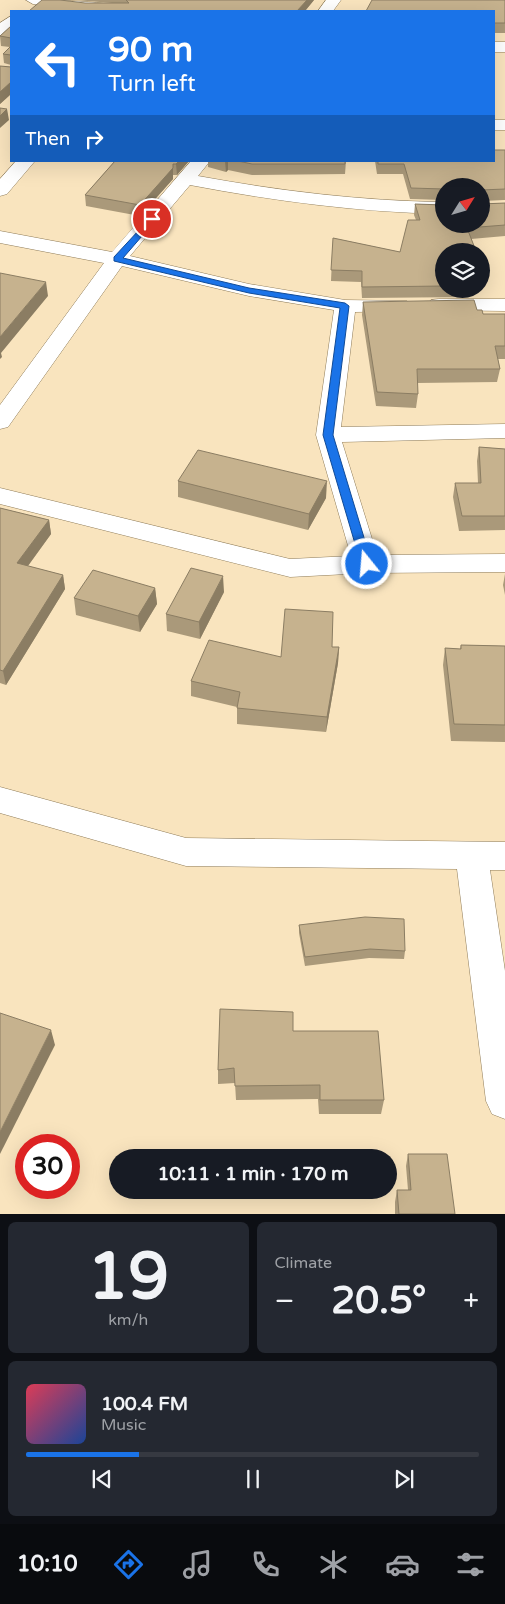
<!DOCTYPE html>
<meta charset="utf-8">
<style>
body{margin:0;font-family:"Varela Round",sans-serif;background:#242831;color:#f1f3f6;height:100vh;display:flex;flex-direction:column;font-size:19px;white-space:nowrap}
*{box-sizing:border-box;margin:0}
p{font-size:16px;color:#9ea1a6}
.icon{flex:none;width:28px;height:28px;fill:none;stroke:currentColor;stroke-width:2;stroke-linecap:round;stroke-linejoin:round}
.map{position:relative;height:1214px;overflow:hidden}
.sheet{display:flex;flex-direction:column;gap:8px;padding:8px;background:#0d0f14;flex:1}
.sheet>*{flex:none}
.banner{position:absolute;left:10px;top:10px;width:485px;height:152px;border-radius:0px;box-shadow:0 5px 20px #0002;background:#1a73e8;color:#fff;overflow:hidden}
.needle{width:32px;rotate:53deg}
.tools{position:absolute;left:435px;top:178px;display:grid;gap:10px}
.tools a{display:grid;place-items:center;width:55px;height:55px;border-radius:50%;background:#171b24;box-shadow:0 5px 20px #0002;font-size:25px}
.speed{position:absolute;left:15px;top:1134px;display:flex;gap:10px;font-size:25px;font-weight:700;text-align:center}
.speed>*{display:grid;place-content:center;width:65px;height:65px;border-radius:50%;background:#171b24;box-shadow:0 5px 20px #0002;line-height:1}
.speed .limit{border:8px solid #d22;background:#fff;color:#111}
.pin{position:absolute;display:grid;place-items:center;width:42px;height:42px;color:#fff;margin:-21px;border:2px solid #fff;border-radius:50%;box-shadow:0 1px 5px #0007}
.me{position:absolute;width:55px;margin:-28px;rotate:343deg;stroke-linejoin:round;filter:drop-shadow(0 0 4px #0008)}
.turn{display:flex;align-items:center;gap:18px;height:105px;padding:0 15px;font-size:22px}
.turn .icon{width:65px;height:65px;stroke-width:2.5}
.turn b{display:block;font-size:35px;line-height:42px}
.then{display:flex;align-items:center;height:48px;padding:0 15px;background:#0003;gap:10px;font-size:19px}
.big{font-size:38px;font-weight:700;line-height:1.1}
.sheet .widget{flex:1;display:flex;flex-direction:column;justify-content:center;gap:8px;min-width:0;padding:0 18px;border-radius:8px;background:#242831}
.sheet .dial{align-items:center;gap:0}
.dial b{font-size:65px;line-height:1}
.song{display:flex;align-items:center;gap:15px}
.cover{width:60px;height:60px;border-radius:8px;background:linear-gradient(135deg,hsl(350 70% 55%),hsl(220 70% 35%))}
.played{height:5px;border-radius:2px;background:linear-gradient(90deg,#1a73e8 25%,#363941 25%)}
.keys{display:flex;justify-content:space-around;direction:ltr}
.heat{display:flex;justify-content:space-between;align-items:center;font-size:28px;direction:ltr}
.sheet .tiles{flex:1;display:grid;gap:8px;grid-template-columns:1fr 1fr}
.widget:last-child{grid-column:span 2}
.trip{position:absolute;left:109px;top:1149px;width:288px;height:50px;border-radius:25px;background:#171b24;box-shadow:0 5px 20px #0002;font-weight:700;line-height:50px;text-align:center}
.dock{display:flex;height:80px;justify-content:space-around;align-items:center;background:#090b0e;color:#9ea1a6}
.dock .icon{width:35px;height:35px}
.dock .selected{color:#1a73e8}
.dock b{font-size:22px;color:#f1f3f6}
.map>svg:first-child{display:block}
</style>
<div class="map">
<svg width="505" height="1214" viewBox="0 0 505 1214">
<rect width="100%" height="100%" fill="#f9e4be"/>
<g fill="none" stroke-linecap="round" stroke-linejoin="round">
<g stroke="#8f7c59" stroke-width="1">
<g id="minor">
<path d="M26 0C42 0 120 0 128 11H86L33 4Z"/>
<polygon points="326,0 341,0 333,11 318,11"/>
<polygon points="11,16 11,29 0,36 0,23"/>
<rect x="494" y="42" width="11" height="10"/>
<rect x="494" y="120" width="11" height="10"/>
<polygon points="16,161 35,161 7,194 0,196 0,179"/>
<path d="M191 161H210L198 176C280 191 361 201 444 202V214C358 212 274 201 190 185L130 256 249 284 345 300 407 301 410 306 407 311 355 312 341 427 505 424V438L342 442 377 555 505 554V572L367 573 290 577 0 504V488L290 559 351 556 316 435 334 310 249 296 122 266 8 427 0 429V405L104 263 0 243V231L112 252Z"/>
<polygon points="439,299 505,299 505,311 431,310 428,305 431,300"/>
<polygon points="0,787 186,838 505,842 505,870 490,870 505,971 505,1119 492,1114 486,1101 457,869 186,866 0,813"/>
</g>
</g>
<use href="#minor" fill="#fff" fill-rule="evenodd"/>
</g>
<g fill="#aa997a">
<polygon points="75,0 314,0 305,11 29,11 85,3 112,3"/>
<polygon points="505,0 505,33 494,33 494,11"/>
<polygon points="11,26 11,94 0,104 0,66 11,67 11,65 4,63 3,54 10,47 1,46 0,36"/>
<polygon points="505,150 505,200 481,201 444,186 444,200 410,199 403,174 377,174 375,161 494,161"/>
<polygon points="115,161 189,161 177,175 173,175 173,179 140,216 86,206 85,195"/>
<polygon points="208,161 346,161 345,174 252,175 228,170 226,172 208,167"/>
<polygon points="505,203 505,236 471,239 444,251 444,289 470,289 469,297 362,298 361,282 331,281 333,238 400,252 416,220 414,215 415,204 444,205"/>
<polygon points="363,302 477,310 483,314 505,314 505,359 498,359 500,369 497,382 417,383 418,394 416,408 376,406 362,315"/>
<polygon points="479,447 505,449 505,530 459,531 453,497 455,483 478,483 477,461"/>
<polygon points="178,481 326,498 308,530 178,497"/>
<polygon points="0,508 49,520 51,534 28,566 63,575 65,589 6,685 0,683"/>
<polygon points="505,574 505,595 503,585"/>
<polygon points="155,588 157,604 140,632 76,615 74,598"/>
<polygon points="224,592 200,639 167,631 166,614"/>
<polygon points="461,645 505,646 505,742 451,741 443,665 445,648 460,649"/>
<polygon points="339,647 338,663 326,732 237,724 237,707 191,696 191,681 281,657"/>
<polygon points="299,925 405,951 404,959 369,958 305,966 299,933"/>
<polygon points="293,1031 384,1100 381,1114 319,1114 318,1099 236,1100 235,1083 218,1084 218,1070"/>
<polygon points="408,1154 455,1214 395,1214 395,1202 397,1190 408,1190 406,1166"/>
</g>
<g fill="#8b7d63">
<polygon points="307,0 314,0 305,11 297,11"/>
<polygon points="11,82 11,94 0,104 0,92"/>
<polygon points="7,109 9,120 0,128 0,116"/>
<polygon points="179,161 189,161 177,175 176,164"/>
<polygon points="225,161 228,161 228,170 226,172"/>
<polygon points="173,164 173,179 140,216 140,205"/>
<polygon points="46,282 48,296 1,353 2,357 0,359 0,337"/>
<polygon points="327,481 326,498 308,530 309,514"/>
<polygon points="49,520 51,534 19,578 17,563"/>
<polygon points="63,575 65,589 6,685 3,671"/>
<polygon points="223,576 224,592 200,639 199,622"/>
<polygon points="155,588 157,604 140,632 138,616"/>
<polygon points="339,647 338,663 326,732 327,717"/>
<polygon points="51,1030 55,1045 0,1154 0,1132"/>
</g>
<g fill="#c6b28e" stroke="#8b7d63">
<polygon points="42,0 60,0 85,3 129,3 126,0 307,0 297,11 29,11"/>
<polygon points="372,0 505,0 505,23 494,23 494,11 366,11"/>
<polygon points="11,26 11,38 0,36"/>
<polygon points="11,46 11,82 0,92 0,66 11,67 11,55 3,54"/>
<polygon points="0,108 7,109 0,116"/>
<polygon points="494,150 505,150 505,189 481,190 481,186 444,186 444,189 411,188 404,164 378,164 378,161 494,161"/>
<polygon points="115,161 179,161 176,164 173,164 173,168 140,205 85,195"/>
<polygon points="238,161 345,161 345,164 252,164"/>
<polygon points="505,203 505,225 467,228 476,251 444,251 444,286 362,287 362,271 331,270 333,238 400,252 408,220 420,220 415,204 444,205 444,224 481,224 481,204"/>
<polygon points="0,273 46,282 0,337"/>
<polygon points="474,300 477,310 482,310 483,314 505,314 505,346 495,346 500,369 417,369 418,394 377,392 363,302"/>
<polygon points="479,447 505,449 505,516 462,516 455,483 481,483"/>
<polygon points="198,450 327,481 309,514 178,481"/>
<polygon points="0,508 49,520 17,563 63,575 3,671 0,670"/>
<polygon points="191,568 223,576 199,622 166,614"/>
<polygon points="93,570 155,588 138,616 74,598"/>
<polygon points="285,609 333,612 332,647 339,647 327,717 237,708 240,692 191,681 209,640 281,657"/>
<polygon points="461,645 505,646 505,725 454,724 445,648 461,649"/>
<polygon points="365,917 404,919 405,951 370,949 305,957 299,925"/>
<polygon points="220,1009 293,1012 293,1031 378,1031 384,1100 320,1100 320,1085 235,1086 234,1068 218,1070"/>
<polygon points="0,1013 51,1030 0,1132"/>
<polygon points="408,1154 447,1154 455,1214 399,1214 397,1190 411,1190"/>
</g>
<polygon fill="#1a73e8" stroke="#114b97" points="152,216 155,217 155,221 123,258 249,288 345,303 349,306 333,435 372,564 371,567 367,568 361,564 323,435 340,308 249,293 114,261 114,257"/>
</svg>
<div class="tools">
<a><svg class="needle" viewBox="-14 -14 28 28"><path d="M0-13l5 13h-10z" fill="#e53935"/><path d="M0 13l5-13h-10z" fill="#9ea1a6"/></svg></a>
<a><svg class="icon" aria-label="layers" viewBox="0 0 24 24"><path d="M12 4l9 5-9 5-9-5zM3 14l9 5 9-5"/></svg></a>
</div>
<div class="speed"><div class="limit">30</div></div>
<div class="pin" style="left:152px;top:219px;background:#d93025"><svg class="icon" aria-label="arrive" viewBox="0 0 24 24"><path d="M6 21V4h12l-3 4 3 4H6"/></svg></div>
<svg class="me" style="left:367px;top:564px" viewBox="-20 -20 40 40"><circle r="17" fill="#1a73e8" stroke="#fff" stroke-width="3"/><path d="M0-11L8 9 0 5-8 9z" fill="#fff"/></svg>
<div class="trip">10:11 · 1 min · 170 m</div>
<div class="banner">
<div class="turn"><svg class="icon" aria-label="left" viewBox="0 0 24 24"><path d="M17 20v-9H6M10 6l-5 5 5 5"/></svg><div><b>90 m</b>Turn left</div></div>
<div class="then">Then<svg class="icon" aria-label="right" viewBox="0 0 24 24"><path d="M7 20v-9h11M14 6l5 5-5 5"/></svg></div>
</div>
</div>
<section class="sheet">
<div class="tiles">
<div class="widget dial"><b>19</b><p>km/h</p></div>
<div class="widget"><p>Climate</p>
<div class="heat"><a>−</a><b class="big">20.5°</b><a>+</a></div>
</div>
<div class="widget">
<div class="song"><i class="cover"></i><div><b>100.4 FM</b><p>Music</p></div></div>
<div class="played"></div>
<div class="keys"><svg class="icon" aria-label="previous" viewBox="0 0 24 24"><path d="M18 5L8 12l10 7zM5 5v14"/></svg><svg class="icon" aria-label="pause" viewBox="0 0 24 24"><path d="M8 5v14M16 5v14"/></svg><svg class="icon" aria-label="next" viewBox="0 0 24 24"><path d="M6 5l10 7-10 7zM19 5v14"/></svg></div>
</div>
</div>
</section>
<nav class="dock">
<b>10:10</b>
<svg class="icon selected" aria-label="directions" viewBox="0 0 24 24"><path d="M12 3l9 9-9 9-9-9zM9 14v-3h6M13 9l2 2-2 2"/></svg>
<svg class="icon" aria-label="music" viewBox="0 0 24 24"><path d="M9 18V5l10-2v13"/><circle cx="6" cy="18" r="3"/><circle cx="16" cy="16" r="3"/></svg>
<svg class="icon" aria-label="phone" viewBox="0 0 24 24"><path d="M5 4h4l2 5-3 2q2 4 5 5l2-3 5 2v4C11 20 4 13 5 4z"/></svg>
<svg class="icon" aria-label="climate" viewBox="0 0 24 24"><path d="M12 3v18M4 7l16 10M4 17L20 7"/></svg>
<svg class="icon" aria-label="car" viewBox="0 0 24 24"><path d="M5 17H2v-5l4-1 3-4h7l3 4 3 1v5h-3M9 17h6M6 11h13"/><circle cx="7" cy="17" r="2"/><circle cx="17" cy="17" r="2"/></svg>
<svg class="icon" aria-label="filters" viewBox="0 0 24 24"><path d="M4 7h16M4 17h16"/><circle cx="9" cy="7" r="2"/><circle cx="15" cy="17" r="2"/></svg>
</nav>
